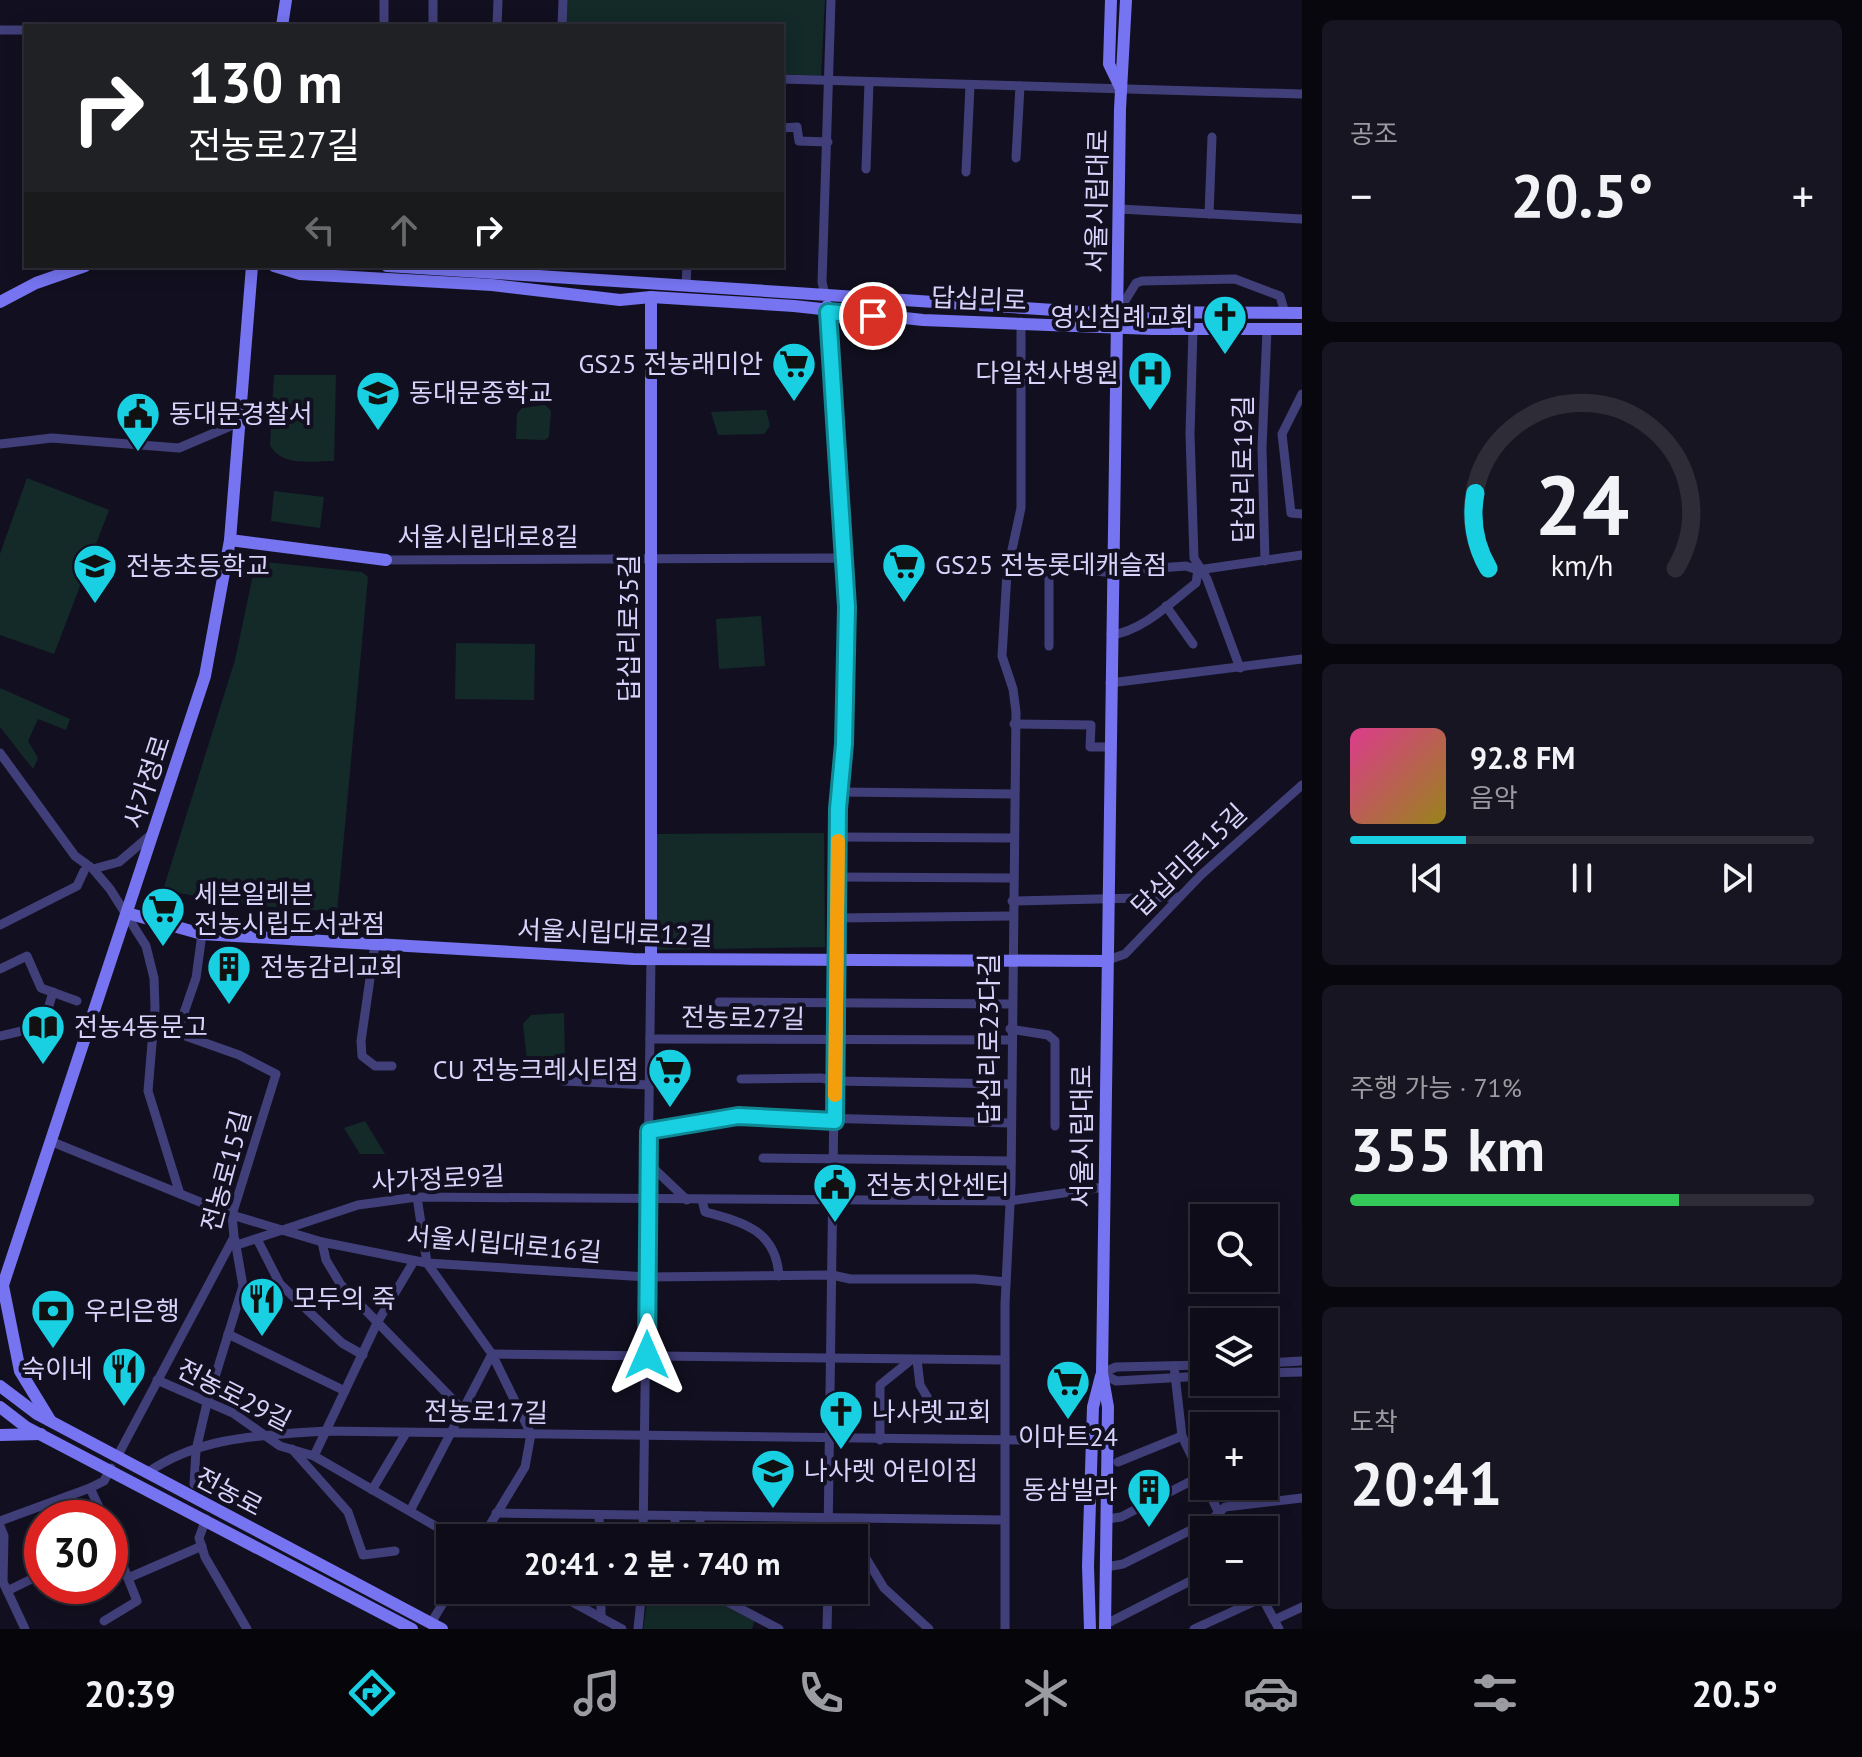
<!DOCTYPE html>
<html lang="ko">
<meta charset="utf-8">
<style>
body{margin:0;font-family:"PT Sans","Noto Sans KR",sans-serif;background:#171521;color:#f1f3f6;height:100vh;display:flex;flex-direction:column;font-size:30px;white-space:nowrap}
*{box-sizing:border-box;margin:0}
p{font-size:26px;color:#9b9ba2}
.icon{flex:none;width:44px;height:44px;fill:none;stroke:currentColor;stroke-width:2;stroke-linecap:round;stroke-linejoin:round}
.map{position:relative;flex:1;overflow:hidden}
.details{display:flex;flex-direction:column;gap:20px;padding:20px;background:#08070d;width:560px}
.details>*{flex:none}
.hud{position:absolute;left:24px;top:24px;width:760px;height:244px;border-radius:0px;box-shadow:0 4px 20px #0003,0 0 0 2px #2e2c37;background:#202124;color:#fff;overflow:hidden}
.tools{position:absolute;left:1190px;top:1204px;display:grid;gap:16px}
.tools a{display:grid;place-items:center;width:88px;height:88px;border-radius:0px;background:#0e0c18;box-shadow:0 4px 20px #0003,0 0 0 2px #2e2c37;font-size:40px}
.speed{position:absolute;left:24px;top:1500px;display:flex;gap:16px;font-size:40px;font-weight:700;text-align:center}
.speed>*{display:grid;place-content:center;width:104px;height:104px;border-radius:50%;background:#0e0c18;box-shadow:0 4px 20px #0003,0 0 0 2px #2e2c37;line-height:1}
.speed .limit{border:12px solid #d22;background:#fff;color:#111}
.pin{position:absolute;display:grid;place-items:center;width:68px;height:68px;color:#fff;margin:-34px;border:4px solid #fff;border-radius:50%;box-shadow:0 2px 8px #0007}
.me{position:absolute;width:88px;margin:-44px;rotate:0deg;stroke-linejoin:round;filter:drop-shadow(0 0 6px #0008)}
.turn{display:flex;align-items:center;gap:28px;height:168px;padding:0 32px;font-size:36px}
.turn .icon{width:104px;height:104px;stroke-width:2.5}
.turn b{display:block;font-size:56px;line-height:68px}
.lanes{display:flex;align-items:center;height:76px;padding:0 32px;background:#0003;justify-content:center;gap:40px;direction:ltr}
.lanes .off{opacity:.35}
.big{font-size:60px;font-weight:700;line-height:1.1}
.details .card{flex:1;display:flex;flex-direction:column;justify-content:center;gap:12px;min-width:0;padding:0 28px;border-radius:12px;background:#171521}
.details .dial{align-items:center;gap:0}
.dial svg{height:208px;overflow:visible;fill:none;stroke:#2e2c37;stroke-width:7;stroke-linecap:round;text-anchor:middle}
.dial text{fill:#f1f3f6;stroke:none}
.song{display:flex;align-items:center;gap:24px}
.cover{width:96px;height:96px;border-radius:12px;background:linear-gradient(135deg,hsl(330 70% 55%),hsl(50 70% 35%))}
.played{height:8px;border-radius:4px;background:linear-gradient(90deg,#18d0e2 25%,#2e2c37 25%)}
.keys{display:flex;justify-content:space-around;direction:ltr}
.heat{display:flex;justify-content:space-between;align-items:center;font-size:44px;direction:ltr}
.charge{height:12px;border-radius:6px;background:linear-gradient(90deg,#34c759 71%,#2e2c37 0)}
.trip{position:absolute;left:436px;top:1524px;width:432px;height:80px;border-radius:0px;background:#0e0c18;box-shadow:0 4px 20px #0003,0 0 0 2px #2e2c37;font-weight:700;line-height:80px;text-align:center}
.dock{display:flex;height:128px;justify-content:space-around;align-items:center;background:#06050a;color:#9b9ba2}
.dock .icon{width:56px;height:56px}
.dock .current{color:#18d0e2}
.dock b{font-size:36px;color:#f1f3f6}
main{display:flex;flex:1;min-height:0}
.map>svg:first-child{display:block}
</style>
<main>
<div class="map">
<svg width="1302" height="1629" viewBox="0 0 1302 1629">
<rect width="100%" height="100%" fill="#121020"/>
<g fill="#132a29">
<polygon points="566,0 825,0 821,76 782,74 782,26 565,26"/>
<path d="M274 375H336L334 461C313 461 281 467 270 445Z"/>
<polygon points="545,405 551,411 549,437 545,440 516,439 517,414 522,408"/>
<polygon points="766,410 770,426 764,434 718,435 711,412"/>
<polygon points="27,478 109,510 54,654 0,635 0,554"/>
<polygon points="274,491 324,497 320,528 271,521"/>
<polygon points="264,562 362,572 368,577 337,912 246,905 163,890 235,660 254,570"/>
<polygon points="761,616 765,666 719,669 716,619"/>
<polygon points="456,643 535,644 534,700 455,699"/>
<polygon points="0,688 70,719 66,730 38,719 28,741 38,758 33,769 0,727"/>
<polygon points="824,833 825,947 656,950 656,834"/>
<polygon points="564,1013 565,1064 534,1066 527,1061 523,1024 531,1015"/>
<polygon points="365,1121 385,1154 360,1154 344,1128"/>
<polygon points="661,1590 700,1590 755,1620 752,1629 643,1629 649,1591"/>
</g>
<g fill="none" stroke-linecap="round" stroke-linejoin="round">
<g stroke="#413f7a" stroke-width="9">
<polyline points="384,26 384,0"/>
<polyline points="433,26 433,0"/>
<polyline points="497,26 498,0"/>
<polyline points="562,26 563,0"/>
<polyline points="0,30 26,30"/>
<polyline points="782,79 1302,94"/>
<polyline points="782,128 797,127 799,141 828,142"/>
<polyline points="1016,158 1020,86"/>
<polyline points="866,169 869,82"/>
<polyline points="966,172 970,85"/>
<polyline points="1119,209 1302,219"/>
<polyline points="1209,214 1212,137"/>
<polyline points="686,284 687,266"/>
<polyline points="825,295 822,282 831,0"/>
<polyline points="1118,312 1136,283 1142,281 1235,279 1280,296 1285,313"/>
<polyline points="1193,329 1190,434 1194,558 1207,579 1240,668"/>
<polyline points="1302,394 1282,434 1291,513 1302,514"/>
<polyline points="0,444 52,438 179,448 240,422"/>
<polyline points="386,560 844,558 847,607 844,744 838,809 828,1538"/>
<polyline points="1011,561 1113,573"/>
<polyline points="1265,561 1262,448 1267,329"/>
<polyline points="1132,570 1186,566 1198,570 1302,555"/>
<polyline points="1166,606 1193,644"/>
<path d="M1111 635C1143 631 1171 602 1196 583L1198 570"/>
<polyline points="1049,646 1049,567"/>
<polyline points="1110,683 1302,659"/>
<polyline points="1014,724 1091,725 1090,747 1109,747"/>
<polyline points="0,753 75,856 93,869 110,889 146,946 154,978 155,1008 148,1091 180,1194"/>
<polyline points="841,792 1014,794"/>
<polyline points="838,837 1013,838"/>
<polyline points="93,869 119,862 153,833"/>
<polyline points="837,877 1012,878"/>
<polyline points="1012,901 1179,897"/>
<polyline points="837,918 1011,916"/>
<polyline points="0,925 77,886 84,871"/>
<polyline points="375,944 361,1041 362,1056 375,1066 392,1066"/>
<polyline points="1105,961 1125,954 1201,875 1302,785"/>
<polyline points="0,969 27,956 41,988 77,1001"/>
<polyline points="719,1002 1010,1004"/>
<polyline points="1010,1029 1048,1035 1055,1041 1055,1126"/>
<polyline points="0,1036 43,1026 53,992"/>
<polyline points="650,1039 1010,1040"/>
<polyline points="741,1079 821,1078 835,1081 1010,1084"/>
<polyline points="563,1081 649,1085"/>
<polyline points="649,1131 738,1116 1010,1123"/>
<polyline points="50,1141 232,1215 322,1242 427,1263 647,1277 832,1275 850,1279 975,1279 1006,1282"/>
<polyline points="763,1158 1011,1161"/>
<polyline points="648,1163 687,1200"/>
<polyline points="417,1197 427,1263 492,1354 531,1434 525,1467 482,1538"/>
<path d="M702 1200 705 1212C743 1222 776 1230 779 1276"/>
<polyline points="257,1239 280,1284 342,1343 363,1355"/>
<polyline points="322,1242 326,1260 341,1285 461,1408"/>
<polyline points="237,1245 358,1205 417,1197 1009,1201 1104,1187"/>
<polyline points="228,1334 345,1391"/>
<polyline points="492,1354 1005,1360"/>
<polyline points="1264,1363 1302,1361"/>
<polyline points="1174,1366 1182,1436 1227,1530"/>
<polyline points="1102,1373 1116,1381 1204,1376"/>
<polyline points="1102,1373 1116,1367 1204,1365"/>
<polyline points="1264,1373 1302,1372"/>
<polyline points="157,1380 233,1413 280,1446 314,1456 456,1538"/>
<polyline points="912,1410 929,1400 920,1385 917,1360"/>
<polyline points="880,1440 880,1385 911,1360"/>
<polyline points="292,1449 348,1512 363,1555 395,1551"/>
<polyline points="314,1456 377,1323 414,1261"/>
<polyline points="117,1457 234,1237 232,1215 276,1074 239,1055 177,1033 196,978 202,934"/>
<polyline points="1118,1462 1182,1436"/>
<path d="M147 1473C199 1436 264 1435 325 1431L1091 1441"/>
<polyline points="194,1484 196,1450 207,1403 243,1286 235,1240"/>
<polyline points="90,1488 104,1518"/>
<polyline points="372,1490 406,1433"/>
<polyline points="410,1511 492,1354"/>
<polyline points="496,1513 1004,1520"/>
<polyline points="599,1515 600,1538"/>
<polyline points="700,1516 700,1538"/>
<polyline points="206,1519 199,1538 205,1557 247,1629"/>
<polyline points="832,1519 847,1527 884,1588 929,1629"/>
<polyline points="1107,1519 1121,1517 1199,1477"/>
<polyline points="0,1521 90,1488 104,1481 111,1468"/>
<polyline points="0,1526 4,1536 3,1582 25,1629"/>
<polyline points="643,1538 651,958"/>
<polyline points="675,1538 675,1516"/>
<polyline points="1106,1567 1123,1564 1211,1520 1225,1507 1302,1498"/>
<polyline points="128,1578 202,1546"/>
<polyline points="550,1590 622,1629"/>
<polyline points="601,1590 601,1618"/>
<polyline points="705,1590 779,1629"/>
<polyline points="1258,1590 1279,1629"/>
<polyline points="7,1591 42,1574"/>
<polyline points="1274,1620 1302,1607"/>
<polyline points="104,1621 137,1601 110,1533"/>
<polyline points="431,1623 451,1590"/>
<polyline points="1106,1624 1204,1574"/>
<polyline points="638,1629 642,1590"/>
<polyline points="827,1629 828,1590"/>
<polyline points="1005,1629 1005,1304 1011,1184 1016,712 1013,689 1002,656 1007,573 1021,508 1021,322"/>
<polyline points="1194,1629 1262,1598"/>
</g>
<g stroke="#7674f0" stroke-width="12">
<polyline points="1111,0 1109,64 1121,89"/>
<polyline points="282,26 286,0"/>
<polyline points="274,266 300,274 492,285 620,300 651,297 794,306 923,320 1152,329 1302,329"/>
<polyline points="387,266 1085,312 1302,313"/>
<polyline points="0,302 36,283 85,266"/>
<polyline points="827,306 832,328 837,500 844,558"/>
<polyline points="230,540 386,560"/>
<polyline points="127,913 202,934 633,959 1105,961"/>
<polyline points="651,958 651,297"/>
<polyline points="3,1286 20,1371 50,1420"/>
<polyline points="0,1294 205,676 230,540 252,266"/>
<polyline points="0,1386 37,1414 442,1629"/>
<polyline points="0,1407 26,1427 412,1629"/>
<polyline points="0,1435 41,1434"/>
<polyline points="1090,1629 1088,1566 1093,1407 1101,1376"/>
<polyline points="1105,1629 1108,1407 1102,1373 1120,109 1126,0"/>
</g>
</g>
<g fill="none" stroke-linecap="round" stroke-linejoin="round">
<g stroke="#108793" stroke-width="20">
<polyline id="route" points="647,1355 649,1131 738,1116 835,1121 838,809 844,744 847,607 828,312 873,316"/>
</g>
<use href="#route" stroke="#18d0e2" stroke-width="14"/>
<polyline stroke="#f59e0b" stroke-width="14" points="835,1095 838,841"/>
</g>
<defs>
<g id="church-pin" transform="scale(2.3)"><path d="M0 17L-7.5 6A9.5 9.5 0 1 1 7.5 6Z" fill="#18d0e2" stroke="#121020"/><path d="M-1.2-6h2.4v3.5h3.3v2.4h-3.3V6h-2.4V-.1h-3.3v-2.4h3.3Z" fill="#111"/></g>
<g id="supermarket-pin" transform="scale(2.3)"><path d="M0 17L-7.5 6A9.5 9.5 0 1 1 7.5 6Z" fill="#18d0e2" stroke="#121020"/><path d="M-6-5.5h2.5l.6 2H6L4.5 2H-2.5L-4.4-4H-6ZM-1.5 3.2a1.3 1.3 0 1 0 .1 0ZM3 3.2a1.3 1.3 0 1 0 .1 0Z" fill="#111"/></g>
<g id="hospital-pin" transform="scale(2.3)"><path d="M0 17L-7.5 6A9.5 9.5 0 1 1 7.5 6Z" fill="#18d0e2" stroke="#121020"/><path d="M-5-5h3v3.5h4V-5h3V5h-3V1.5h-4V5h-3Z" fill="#111"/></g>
<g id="school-pin" transform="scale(2.3)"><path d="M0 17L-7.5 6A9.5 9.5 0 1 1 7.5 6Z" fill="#18d0e2" stroke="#121020"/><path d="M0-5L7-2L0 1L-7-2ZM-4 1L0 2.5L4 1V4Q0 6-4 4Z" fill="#111"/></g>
<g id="civic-pin" transform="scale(2.3)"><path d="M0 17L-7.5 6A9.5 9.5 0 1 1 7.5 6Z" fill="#18d0e2" stroke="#121020"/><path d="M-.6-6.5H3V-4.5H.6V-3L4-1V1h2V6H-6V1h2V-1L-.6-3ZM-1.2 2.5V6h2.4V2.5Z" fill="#111"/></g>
<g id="building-pin" transform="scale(2.3)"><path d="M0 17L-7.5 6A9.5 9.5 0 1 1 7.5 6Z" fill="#18d0e2" stroke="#121020"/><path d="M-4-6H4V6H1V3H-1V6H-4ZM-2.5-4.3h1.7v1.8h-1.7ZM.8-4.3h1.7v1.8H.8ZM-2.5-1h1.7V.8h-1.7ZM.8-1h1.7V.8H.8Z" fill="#111"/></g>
<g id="library-pin" transform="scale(2.3)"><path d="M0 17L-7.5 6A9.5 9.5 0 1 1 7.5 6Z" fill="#18d0e2" stroke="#121020"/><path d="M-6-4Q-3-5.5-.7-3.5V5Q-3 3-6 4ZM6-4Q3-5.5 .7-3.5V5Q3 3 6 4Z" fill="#111"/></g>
<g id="restaurant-pin" transform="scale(2.3)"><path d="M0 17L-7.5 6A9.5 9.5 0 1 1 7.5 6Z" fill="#18d0e2" stroke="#121020"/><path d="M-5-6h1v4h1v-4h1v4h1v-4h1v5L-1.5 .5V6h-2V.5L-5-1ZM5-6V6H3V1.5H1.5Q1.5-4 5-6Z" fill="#111"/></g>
<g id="bank-pin" transform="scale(2.3)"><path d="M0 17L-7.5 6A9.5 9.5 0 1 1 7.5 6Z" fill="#18d0e2" stroke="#121020"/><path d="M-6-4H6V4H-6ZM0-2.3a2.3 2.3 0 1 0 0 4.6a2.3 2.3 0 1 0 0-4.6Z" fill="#111"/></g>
</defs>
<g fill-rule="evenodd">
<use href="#church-pin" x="1225" y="317"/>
<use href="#supermarket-pin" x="794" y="364"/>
<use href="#hospital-pin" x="1150" y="373"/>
<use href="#school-pin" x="378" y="393"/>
<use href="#civic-pin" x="138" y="414"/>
<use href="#supermarket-pin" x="904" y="565"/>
<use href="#school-pin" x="95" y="566"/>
<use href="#supermarket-pin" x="163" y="909"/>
<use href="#building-pin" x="229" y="967"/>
<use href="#library-pin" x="43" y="1027"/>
<use href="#supermarket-pin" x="670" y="1070"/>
<use href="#civic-pin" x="835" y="1185"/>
<use href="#restaurant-pin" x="262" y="1299"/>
<use href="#bank-pin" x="53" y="1311"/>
<use href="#restaurant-pin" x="124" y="1369"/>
<use href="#supermarket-pin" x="1068" y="1382"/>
<use href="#church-pin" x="841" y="1412"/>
<use href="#school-pin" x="773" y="1471"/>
<use href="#building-pin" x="1149" y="1490"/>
</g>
<g text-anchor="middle" stroke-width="8" stroke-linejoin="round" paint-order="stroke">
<g font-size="26" fill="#d8d3fa" stroke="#121020">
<text transform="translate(1097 201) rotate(-89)" y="9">서울시립대로</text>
<text transform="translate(979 299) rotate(2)" y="9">답십리로</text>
<text transform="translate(1243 469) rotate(-90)" y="9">답십리로19길</text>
<text x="488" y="546">서울시립대로8길</text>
<text transform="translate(629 628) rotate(-90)" y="9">답십리로35길</text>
<text transform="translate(147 782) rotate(-72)" y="9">사가정로</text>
<text transform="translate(1189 860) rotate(-44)" y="9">답십리로15길</text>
<text transform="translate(615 933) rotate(2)" y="9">서울시립대로12길</text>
<text transform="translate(743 1018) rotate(1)" y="9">전농로27길</text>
<text transform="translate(989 1039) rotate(-90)" y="9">답십리로23다길</text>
<text transform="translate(1082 1136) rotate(-90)" y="9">서울시립대로</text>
<text transform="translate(226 1171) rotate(-75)" y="9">전농로15길</text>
<text transform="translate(438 1179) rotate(-3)" y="9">사가정로9길</text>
<text transform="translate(504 1244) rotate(5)" y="9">서울시립대로16길</text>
<text transform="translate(234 1395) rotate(27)" y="9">전농로29길</text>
<text transform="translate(486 1412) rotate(1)" y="9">전농로17길</text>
<text transform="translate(229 1492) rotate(28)" y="9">전농로</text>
</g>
<g font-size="26" fill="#d8d3fa" stroke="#121020" text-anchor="start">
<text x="1194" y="326" text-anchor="end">영신침례교회</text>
<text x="763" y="373" text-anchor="end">GS25 전농래미안</text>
<text x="1119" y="382" text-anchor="end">다일천사병원</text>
<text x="409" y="402">동대문중학교</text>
<text x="169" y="423">동대문경찰서</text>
<text x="935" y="574">GS25 전농롯데캐슬점</text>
<text x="126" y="575">전농초등학교</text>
<text x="194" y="903">세븐일레븐<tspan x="194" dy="30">전농시립도서관점</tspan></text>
<text x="260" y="976">전농감리교회</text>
<text x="74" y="1036">전농4동문고</text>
<text x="639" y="1079" text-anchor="end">CU 전농크레시티점</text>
<text x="866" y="1194">전농치안센터</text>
<text x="293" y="1308">모두의 죽</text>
<text x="84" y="1320">우리은행</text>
<text x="93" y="1378" text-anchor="end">숙이네</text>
<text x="872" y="1421">나사렛교회</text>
<text x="1068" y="1446" text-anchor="middle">이마트24</text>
<text x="804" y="1480">나사렛 어린이집</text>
<text x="1118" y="1499" text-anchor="end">동삼빌라</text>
</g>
</g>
</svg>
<div class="tools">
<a><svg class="icon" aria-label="search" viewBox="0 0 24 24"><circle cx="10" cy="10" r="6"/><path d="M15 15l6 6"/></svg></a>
<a><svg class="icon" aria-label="layers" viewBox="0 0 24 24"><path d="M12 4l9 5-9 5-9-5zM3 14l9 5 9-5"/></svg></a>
<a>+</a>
<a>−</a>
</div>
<div class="speed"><div class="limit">30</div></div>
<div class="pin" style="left:873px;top:316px;background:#d93025"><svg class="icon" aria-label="arrive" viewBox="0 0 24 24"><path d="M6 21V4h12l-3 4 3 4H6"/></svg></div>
<svg class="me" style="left:647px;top:1355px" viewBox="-20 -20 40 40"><path d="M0-17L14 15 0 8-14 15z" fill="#18d0e2" stroke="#fff" stroke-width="4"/></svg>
<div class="trip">20:41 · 2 분 · 740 m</div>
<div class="hud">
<div class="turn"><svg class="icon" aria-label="right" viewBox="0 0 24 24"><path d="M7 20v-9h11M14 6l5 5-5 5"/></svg><div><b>130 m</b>전농로27길</div></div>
<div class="lanes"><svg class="icon off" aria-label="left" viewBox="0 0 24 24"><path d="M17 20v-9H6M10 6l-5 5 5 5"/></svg><svg class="icon off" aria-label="ahead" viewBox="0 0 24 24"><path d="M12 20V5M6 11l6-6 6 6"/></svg><svg class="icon" aria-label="right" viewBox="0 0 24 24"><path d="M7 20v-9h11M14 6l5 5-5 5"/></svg></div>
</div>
</div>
<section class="details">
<div class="card"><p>공조</p>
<div class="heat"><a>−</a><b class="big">20.5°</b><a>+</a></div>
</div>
<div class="card dial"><svg viewBox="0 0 100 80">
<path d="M14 69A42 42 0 1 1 86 69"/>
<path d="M14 69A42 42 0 0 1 9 40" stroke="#18d0e2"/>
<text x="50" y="56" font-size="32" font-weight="700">24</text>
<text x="50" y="72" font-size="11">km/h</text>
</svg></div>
<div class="card">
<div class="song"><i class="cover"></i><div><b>92.8 FM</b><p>음악</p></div></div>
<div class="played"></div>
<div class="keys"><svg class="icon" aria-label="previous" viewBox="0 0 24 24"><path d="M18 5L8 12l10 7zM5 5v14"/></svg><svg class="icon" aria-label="pause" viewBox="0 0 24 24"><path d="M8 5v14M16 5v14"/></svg><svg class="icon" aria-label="next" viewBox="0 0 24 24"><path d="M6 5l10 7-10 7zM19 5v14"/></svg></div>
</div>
<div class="card"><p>주행 가능 · 71%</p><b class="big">355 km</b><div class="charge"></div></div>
<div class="card"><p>도착</p><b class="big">20:41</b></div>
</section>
</main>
<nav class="dock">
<b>20:39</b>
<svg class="icon current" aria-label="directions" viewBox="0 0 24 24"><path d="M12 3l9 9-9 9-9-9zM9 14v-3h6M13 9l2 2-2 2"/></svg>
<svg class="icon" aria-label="music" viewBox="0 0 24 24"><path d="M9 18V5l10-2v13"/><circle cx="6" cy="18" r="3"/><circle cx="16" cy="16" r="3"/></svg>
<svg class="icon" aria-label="phone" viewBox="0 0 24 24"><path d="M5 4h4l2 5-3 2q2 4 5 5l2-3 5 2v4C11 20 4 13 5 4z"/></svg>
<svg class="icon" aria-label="climate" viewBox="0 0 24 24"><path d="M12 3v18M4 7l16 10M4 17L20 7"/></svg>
<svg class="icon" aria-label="car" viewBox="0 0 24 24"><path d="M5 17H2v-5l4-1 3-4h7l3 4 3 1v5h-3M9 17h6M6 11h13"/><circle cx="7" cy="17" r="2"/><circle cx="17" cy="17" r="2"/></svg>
<svg class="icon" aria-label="filters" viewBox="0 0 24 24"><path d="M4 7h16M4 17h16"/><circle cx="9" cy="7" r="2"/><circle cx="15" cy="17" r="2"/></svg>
<b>20.5°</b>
</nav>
